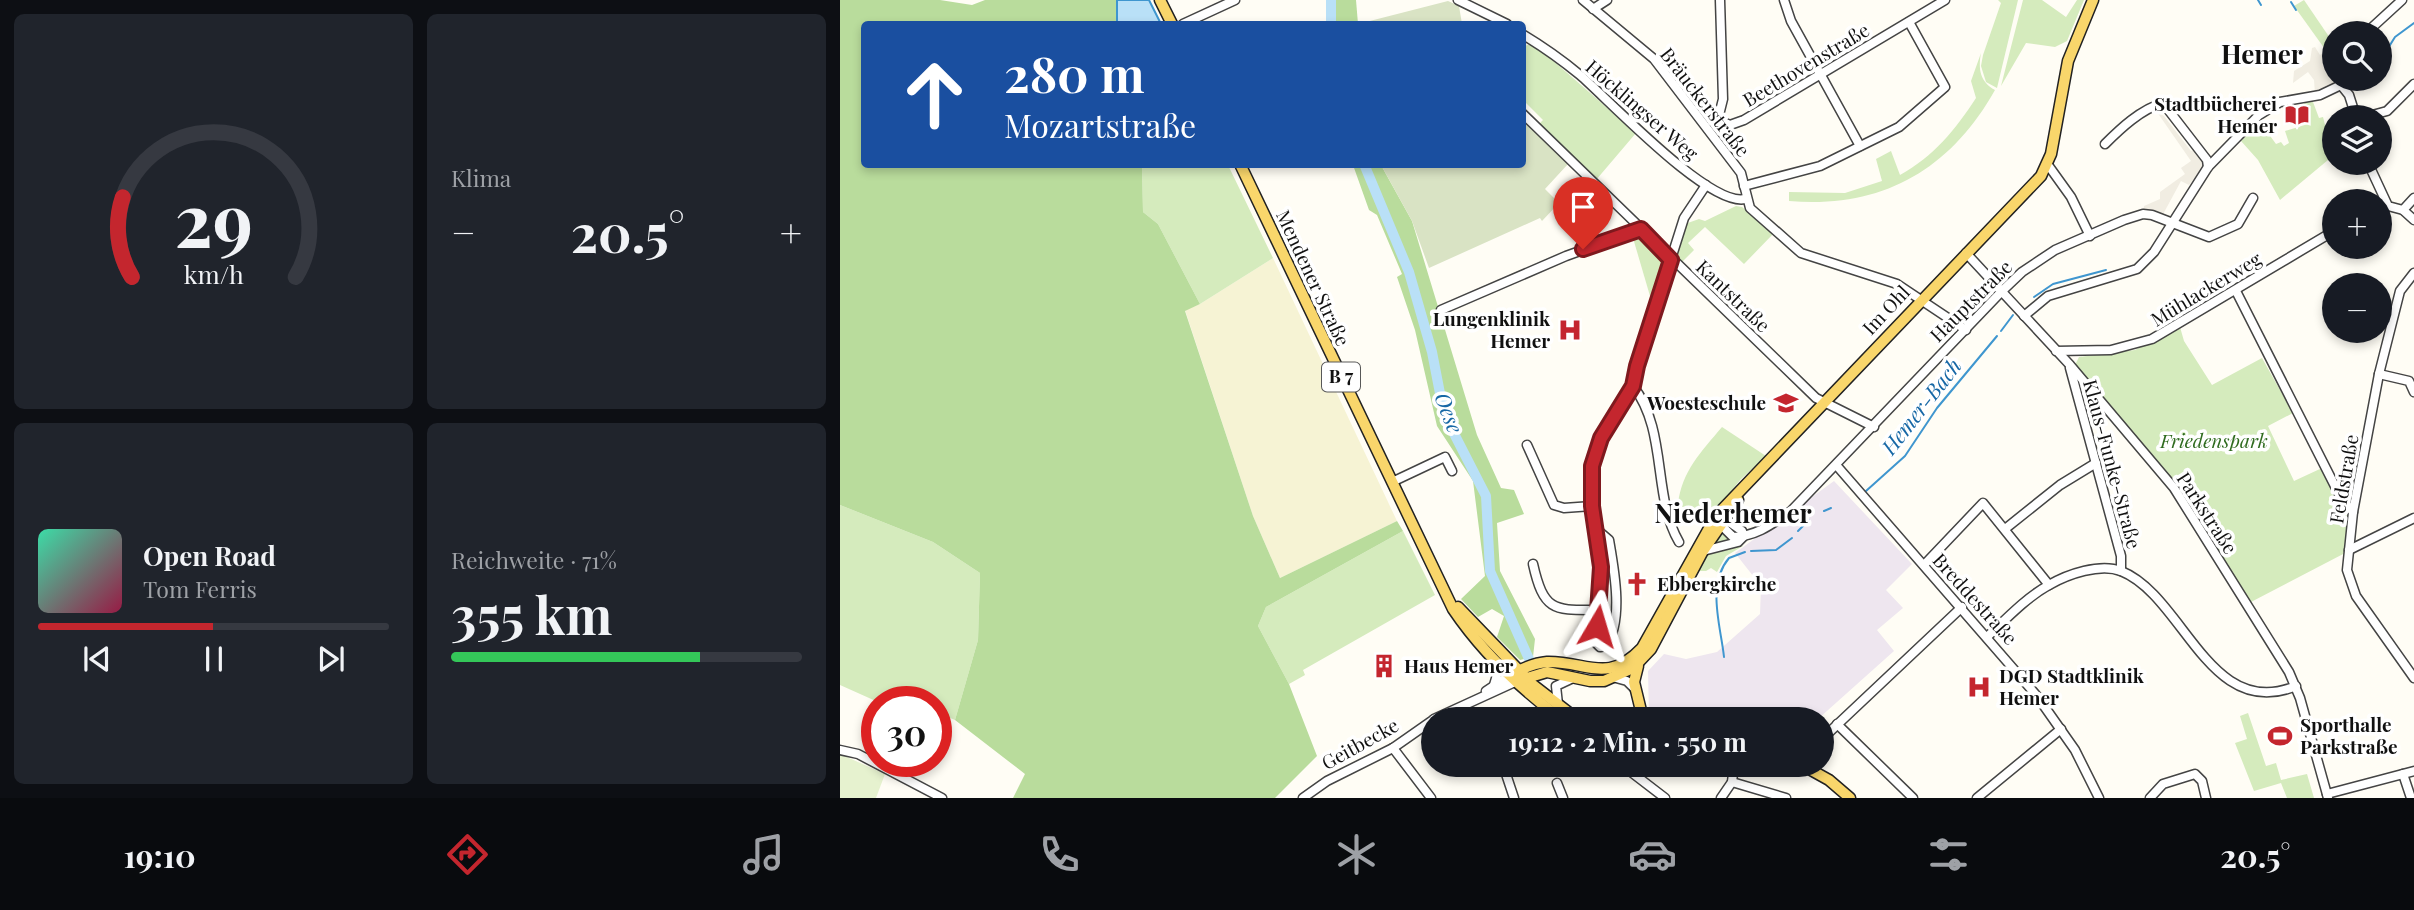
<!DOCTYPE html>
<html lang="de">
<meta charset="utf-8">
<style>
body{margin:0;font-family:"Playfair Display",serif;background:#20242c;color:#f1f3f6;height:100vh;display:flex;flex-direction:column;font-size:26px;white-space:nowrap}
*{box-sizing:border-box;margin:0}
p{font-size:23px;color:#9ea1a6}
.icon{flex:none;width:38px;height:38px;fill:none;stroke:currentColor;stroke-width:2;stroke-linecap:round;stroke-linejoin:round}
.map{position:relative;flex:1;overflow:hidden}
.panel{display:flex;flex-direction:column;gap:14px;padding:14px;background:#0d0f14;width:840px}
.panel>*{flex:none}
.banner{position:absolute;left:21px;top:21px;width:665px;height:147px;border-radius:7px;box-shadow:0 4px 10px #0003;background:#1a4fa0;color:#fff;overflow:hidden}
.fabs{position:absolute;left:1482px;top:21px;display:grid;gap:14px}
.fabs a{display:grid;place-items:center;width:70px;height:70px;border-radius:50%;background:#171b24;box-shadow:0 4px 10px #0003;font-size:35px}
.speed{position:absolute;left:21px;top:686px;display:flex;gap:14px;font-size:35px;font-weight:700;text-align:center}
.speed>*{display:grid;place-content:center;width:91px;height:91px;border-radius:50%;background:#171b24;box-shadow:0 4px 10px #0003;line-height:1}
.speed .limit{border:10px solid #d22;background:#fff;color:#111}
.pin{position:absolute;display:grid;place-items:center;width:60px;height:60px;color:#fff;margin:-72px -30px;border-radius:50% 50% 50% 0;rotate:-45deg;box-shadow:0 0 7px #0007}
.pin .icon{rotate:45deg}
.me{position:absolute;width:77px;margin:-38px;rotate:7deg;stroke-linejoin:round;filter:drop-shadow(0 0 5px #0008)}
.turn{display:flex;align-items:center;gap:24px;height:147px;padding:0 28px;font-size:32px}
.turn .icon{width:91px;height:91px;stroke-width:2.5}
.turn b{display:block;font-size:49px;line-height:60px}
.big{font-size:52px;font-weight:700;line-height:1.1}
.panel .card{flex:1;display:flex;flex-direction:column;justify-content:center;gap:10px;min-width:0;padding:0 24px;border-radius:10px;background:#20242c}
.panel .dial{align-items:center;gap:0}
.dial svg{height:182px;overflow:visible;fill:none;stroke:#363941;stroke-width:7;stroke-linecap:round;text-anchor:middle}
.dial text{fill:#f1f3f6;stroke:none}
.song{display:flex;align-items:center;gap:21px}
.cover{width:84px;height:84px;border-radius:10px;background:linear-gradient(135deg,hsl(160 70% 55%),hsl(340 70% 35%))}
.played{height:7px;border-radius:4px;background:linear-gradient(90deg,#c4262e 50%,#363941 50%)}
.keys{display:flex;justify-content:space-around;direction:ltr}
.heat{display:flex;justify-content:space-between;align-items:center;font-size:38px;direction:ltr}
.charge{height:10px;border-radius:5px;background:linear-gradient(90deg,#34c759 71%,#363941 0)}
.panel .tiles{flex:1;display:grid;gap:14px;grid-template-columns:repeat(2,1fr)}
.trip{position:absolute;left:581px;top:707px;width:413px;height:70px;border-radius:35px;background:#171b24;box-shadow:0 4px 10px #0003;font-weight:700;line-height:70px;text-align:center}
.dock{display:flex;height:112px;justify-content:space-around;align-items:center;background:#090b0e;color:#9ea1a6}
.dock .icon{width:49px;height:49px}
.dock .active{color:#c4262e}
.dock b{font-size:32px;color:#f1f3f6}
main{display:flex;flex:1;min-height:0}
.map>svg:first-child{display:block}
</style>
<main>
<section class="panel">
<div class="tiles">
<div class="card dial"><svg viewBox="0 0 100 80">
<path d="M14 69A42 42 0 1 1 86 69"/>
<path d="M14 69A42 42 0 0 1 10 34" stroke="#c4262e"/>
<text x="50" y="56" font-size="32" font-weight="700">29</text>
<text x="50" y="72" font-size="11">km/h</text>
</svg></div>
<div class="card"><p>Klima</p>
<div class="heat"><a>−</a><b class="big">20.5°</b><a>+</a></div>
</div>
<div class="card">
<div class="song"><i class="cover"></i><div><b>Open Road</b><p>Tom Ferris</p></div></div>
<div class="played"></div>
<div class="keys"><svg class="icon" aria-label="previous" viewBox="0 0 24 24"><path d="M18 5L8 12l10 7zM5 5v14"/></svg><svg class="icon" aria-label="pause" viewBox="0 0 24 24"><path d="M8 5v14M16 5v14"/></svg><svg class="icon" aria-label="next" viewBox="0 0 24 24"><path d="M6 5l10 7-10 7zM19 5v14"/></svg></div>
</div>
<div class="card"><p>Reichweite · 71%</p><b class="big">355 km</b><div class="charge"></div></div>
</div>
</section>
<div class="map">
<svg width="1574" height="798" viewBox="0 0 1574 798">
<rect width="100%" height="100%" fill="#fffdf5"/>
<polygon fill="#eee6ef" points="994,481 1072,564 1046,590 1063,608 1037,630 1054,651 978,719 809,719 808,671 824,654 846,659 877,652 920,614 921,586 895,553"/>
<polygon fill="#f6f3d4" points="433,258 557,521 440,578 413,516 345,310 360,304"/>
<g fill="#d5ebbd">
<polygon points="1158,0 1178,0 1157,88 1146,82 1141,66 1143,55 1161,3"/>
<polygon points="1183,0 1202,0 1226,17 1237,0 1244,0 1227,41 1215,47 1186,43 1161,86"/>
<polygon points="1464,0 1494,44 1487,52 1454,6"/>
<polygon points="694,44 796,133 756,180 699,124 703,120 683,100 682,46"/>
<path d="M1141 53C1138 69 1140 82 1155 90 1110 170 1042 209 949 201V192L1005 193 1042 181 1036 159 1051 151 1060 175C1093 157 1116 129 1136 98L1131 81Z"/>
<polygon points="1462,102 1473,102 1479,118 1483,117 1488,137 1494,135 1494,155 1440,200 1418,160 1401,141 1420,122 1436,144 1441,142 1444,146 1449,143 1445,131 1468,124 1467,109"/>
<polygon points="302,165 388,165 433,258 360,304 318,224 303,212"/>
<polygon points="896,206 902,207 934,233 904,264 865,227 848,243 854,250 840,264 833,259 845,224 859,219 865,221"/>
<polygon points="799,235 825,260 814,298 810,296 793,238"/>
<polygon points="1340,327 1344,341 1372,385 1422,358 1453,413 1428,426 1454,481 1482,468 1509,520 1507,552 1411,602 1335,482 1234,367 1239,357 1295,350"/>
<path d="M882 427 926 456 901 479 866 522 838 504C842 471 861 452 882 427Z"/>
<polygon points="0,505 93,542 140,573 138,640 115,720 96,712 96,702 38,702 0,685"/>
<polygon points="879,529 903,546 886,556 877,572 871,568 866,571 856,571"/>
<polygon points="563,531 595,595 463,670 465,675 449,684 418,626 426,607"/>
<polygon points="1408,713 1426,766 1436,763 1441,780 1467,774 1474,798 1447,798 1441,783 1414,791 1395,743 1407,739 1400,716"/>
</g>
<g fill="#b9dc9c">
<polygon points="0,0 100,0 132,5 145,0 277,0 277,24 24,24 24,164 302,165 303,212 318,224 360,304 345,311 413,516 440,578 557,521 563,531 426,607 418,626 449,684 477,756 435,798 173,798 185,774 115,720 138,640 140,573 93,542 0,505"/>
<polygon points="489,0 516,0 518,24 489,24"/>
<polygon points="513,165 541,165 572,221 637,435 661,488 674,490 684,514 657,523 660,571 695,639 693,657 680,660 657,637 664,616 652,609 638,617 621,599 645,576 633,481 597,426 575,330 557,277 562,274 537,215 529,210"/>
</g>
<g fill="#d9e3c4">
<polygon points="608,1 619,6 622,24 518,24"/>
<polygon points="683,121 728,164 705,189 719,203 702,221 700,218 589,268 572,221 541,165 682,164"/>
</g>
<polygon fill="#e6f2cf" points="0,754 45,774 36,798 0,798"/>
<g fill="#f1ede2">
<polygon points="1494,46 1494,79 1499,79 1498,83 1475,94 1474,80 1468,72 1453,83 1454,71 1470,61 1472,48 1475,47 1480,55"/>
<polygon points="1317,112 1324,116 1351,151 1353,150 1363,162 1363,168 1349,185 1341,181 1321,218 1303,214 1304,206 1320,199 1320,192 1345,174 1341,168 1351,161"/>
</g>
<polygon fill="#b9e0f7" stroke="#3f96cf" stroke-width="2" points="277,0 309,0 321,24 277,24"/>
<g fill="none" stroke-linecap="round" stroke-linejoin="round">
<g stroke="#3f96cf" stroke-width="2">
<polyline points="1418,0 1421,5"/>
<polyline points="1451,2 1456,10"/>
<polyline points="1540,61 1555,37 1574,23"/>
<polyline points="1194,297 1213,284 1266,270"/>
<polyline points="1161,331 1173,315"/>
<polyline points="1026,491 1065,456 1097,408 1157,336"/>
<polyline points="984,511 991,508"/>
<polyline points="958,531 969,520"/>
<polyline points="911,551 936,550 952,538"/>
<path d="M884 657C881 627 866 585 889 558L905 552"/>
</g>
<g stroke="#b9e0f7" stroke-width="10">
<polyline points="491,24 491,0"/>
<polyline points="524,164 569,272 592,352 604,414 646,496 650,571 689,659"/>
</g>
<g stroke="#444" stroke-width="11">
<g id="minor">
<polyline points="618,0 667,24"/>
<polyline points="743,0 814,59 901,173 910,208 961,253 1057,284 1126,330"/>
<polyline points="944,0 951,21 1020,146"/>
<polyline points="753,9 767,0"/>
<polyline points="343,24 395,0"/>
<polyline points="1526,33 1562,0"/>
<path d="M682 34C702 46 722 60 740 75 769 100 869 207 905 199"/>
<polyline points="1501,85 1509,95 1516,117"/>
<polyline points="682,113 976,398 1034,427"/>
<polyline points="1525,117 1547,111 1574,84"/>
<polyline points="876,119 890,125 904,120 1105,0"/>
<polyline points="872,122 880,111 883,99 880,0"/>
<path d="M1265 144C1280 129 1301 109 1323 103L1367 160 1368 167"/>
<polyline points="1528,163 1548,206 1563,210 1574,220"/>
<polyline points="1208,165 1231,197 1250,236"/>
<polyline points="904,186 980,166 1059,127 1105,87 1069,22"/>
<polyline points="1563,210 1574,198"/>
<polyline points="1126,253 1230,365 1334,488 1449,672 1460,698 1488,798"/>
<polyline points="1574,273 1560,291 1539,374 1513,512 1507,570 1516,596 1574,678"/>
<polyline points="1396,291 1501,498 1513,512"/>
<polyline points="601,310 726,256 801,229"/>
<polyline points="1184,316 1208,296 1297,269 1314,252 1368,167 1419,115 1440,102 1480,95 1501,85 1503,79"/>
<polyline points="1216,351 1271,350 1312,339 1494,231"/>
<polyline points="1230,368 1281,556 1281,571"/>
<polyline points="1539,374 1569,381 1574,392"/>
<path d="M793 386C828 431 812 496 839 542"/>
<polyline points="687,445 714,505 724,508 752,506"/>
<polyline points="997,466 1197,696 1235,750 1259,798"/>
<polyline points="552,482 605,457 612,471"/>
<polyline points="881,516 902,531 904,536"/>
<path d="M879 523 893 537C917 536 932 524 951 511L1162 291 1182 272 1215 250 1284 220 1303 214 1312 215 1369 237 1398 224 1413 198"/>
<path d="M755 528 769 540C774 569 784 620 766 646L760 647 754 641C758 616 762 591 761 565 758 533 748 501 752 469 756 433 783 417 793 387 795 381 795 373 797 366L844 218 866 185"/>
<polyline points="1165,529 1220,485 1256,463"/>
<polyline points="1509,550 1574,518"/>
<polyline points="863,551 898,542 903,537"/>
<path d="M693 564C704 613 715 610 759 610"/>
<polyline points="1084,565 1143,503 1209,585"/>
<path d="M1148 636C1167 618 1187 597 1209 585 1228 574 1260 563 1281 571 1344 596 1369 722 1456 686"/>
<polyline points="652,658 657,675 654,685"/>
<polyline points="776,678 787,681 795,689"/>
<polyline points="646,691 670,675"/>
<polyline points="718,704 716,686 731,679"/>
<polyline points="594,719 677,681"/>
<polyline points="997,724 1073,798"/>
<polyline points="982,739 1122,607"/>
<polyline points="553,748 591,798"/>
<polyline points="0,750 18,754 102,798"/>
<polyline points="782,765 825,798"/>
<polyline points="665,771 674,798"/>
<polyline points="1563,774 1571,798"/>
<polyline points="892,782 946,798"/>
<polyline points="717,783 723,798"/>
<polyline points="1487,794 1574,771"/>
<polyline points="463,798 487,781 553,748 593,720"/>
<polyline points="881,798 892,782 894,765"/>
<polyline points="1137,798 1221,729"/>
<polyline points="1310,798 1323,784 1355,774 1362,781 1366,798"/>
</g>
</g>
<g stroke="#222" stroke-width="13">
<g id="major">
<polyline points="320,0 332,24"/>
<path d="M400 164 613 609C642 652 680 688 721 719"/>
<polyline points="618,607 693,685 737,719"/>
<polyline points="798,666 794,682 803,719"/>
<path d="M670 675C681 669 695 663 707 662 747 661 767 685 802 648L876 516 1201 176 1211 154 1228 61 1253 0"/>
<polyline points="677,681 707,672 750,681 764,681 793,668 811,649 863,551 898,500"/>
<polyline points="962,765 989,780 1010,798"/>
</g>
</g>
<use href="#minor" stroke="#fff" stroke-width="8"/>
<use href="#major" stroke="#f9d66b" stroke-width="10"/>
</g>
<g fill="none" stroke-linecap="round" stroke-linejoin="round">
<g stroke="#7f191e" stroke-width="18">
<polyline id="route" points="743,249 801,229 831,260 797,366 793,386 761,438 752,466 752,506 761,567 757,626"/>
</g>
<use href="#route" stroke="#c4262e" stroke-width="12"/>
</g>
<defs>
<g id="library-bare" transform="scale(1.89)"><path d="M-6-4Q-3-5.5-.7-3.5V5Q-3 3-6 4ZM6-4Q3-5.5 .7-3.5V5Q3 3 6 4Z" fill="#c4262e" stroke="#fff" stroke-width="2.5" paint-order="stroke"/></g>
<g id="hospital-bare" transform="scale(1.89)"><path d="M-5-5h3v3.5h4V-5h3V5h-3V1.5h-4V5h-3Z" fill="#c4262e" stroke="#fff" stroke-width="2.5" paint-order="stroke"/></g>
<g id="school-bare" transform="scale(1.89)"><path d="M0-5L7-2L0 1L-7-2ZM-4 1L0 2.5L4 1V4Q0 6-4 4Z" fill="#c4262e" stroke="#fff" stroke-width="2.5" paint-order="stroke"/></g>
<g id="church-bare" transform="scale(1.89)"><path d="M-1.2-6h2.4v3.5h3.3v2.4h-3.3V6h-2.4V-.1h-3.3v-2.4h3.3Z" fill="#c4262e" stroke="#fff" stroke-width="2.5" paint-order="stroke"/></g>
<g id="building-bare" transform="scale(1.89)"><path d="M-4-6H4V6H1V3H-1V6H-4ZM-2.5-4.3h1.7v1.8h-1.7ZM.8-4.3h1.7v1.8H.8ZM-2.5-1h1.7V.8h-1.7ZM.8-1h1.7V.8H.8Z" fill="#c4262e" stroke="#fff" stroke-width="2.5" paint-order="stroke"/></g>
<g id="stadium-bare" transform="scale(1.89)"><path d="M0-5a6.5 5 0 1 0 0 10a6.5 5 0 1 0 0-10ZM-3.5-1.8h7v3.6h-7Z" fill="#c4262e" stroke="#fff" stroke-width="2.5" paint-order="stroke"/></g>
</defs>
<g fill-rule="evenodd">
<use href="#library-bare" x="1457" y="115"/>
<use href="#hospital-bare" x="730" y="330"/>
<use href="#school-bare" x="946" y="403"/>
<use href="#church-bare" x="797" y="584"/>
<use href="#building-bare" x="544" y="666"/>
<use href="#hospital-bare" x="1139" y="687"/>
<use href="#stadium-bare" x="1440" y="736"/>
</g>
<g text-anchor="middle" stroke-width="7" stroke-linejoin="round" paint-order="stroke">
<rect fill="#fff" stroke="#585858" stroke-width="2" x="482" y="362.5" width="38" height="29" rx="5"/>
<g font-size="18" font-weight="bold" fill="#111">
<text x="501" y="383">B 7</text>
</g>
<g font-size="19" fill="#111" stroke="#fff">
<text transform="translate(966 65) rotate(-31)" y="7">Beethovenstraße</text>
<text transform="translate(865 102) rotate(52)" y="7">Bräuckerstraße</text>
<text transform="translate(802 110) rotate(41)" y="7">Höcklingser Weg</text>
<text transform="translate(473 278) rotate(65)" y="7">Mendener Straße</text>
<text transform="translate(1366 289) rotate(-31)" y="7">Mühlackerweg</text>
<text transform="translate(893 296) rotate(44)" y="7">Kantstraße</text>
<text transform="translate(1131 301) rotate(-45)" y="7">Hauptstraße</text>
<text transform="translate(1046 310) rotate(-47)" y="7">Im Ohl</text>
<text transform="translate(1272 464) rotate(75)" y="7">Klaus-Funke-Straße</text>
<text transform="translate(1504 479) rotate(-80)" y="7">Feldstraße</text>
<text transform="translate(1367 513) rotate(57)" y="7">Parkstraße</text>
<text transform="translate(1135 599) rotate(48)" y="7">Breddestraße</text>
<text transform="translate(520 744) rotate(-29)" y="7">Geitbecke</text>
</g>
<g font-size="19" font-weight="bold" fill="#111" stroke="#fff" text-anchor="start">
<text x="1437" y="111" text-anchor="end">Stadtbücherei<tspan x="1437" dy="22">Hemer</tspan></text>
<text x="710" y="326" text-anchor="end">Lungenklinik<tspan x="710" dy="22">Hemer</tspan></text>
<text x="926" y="410" text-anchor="end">Woesteschule</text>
<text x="817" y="591">Ebbergkirche</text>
<text x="564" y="673">Haus Hemer</text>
<text x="1159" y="683">DGD Stadtklinik<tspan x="1159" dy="22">Hemer</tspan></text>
<text x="1460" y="732">Sporthalle<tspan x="1460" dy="22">Parkstraße</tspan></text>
</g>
<g font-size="19" font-style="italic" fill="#2f6b1f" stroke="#fff">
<text x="1374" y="448">Friedenspark</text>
</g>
<g font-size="21" font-style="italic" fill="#1768a6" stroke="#fff">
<text transform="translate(1082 407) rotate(-52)" y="7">Hemer-Bach</text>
<text transform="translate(608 413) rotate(69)" y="7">Oese</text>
</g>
<g font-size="26" font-weight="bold" fill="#111" stroke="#fff">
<text x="1422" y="64">Hemer</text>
<text x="893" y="523">Niederhemer</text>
</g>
</g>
</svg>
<div class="fabs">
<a><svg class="icon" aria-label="search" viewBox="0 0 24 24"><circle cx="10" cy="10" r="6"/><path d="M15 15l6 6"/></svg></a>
<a><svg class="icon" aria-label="layers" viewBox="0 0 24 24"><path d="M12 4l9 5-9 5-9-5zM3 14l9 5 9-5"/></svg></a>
<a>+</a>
<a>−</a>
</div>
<div class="speed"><div class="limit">30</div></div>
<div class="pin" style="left:743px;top:249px;background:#d93025"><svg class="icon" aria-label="arrive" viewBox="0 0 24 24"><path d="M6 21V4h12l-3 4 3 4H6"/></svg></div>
<svg class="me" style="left:757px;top:626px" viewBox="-20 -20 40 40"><path d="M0-17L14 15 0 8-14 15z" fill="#c4262e" stroke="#fff" stroke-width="4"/></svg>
<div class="trip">19:12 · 2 Min. · 550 m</div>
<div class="banner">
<div class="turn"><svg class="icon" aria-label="ahead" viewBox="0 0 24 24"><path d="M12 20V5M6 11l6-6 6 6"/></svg><div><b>280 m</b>Mozartstraße</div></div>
</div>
</div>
</main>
<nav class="dock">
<b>19:10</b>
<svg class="icon active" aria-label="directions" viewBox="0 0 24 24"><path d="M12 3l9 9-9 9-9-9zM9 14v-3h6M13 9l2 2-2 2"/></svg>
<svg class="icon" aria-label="music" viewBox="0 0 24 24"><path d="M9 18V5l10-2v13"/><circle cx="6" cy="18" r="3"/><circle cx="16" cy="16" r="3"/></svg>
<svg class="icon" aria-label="phone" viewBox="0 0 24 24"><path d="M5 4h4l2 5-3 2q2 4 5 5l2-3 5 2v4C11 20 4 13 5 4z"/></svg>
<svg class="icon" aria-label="climate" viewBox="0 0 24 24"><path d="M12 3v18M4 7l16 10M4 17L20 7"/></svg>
<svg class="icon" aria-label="car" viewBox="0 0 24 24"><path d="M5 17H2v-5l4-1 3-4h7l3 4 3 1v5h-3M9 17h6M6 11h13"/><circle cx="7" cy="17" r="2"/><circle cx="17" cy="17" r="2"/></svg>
<svg class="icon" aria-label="filters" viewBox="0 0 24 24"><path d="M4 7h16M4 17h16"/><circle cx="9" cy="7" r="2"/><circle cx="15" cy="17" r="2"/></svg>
<b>20.5°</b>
</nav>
